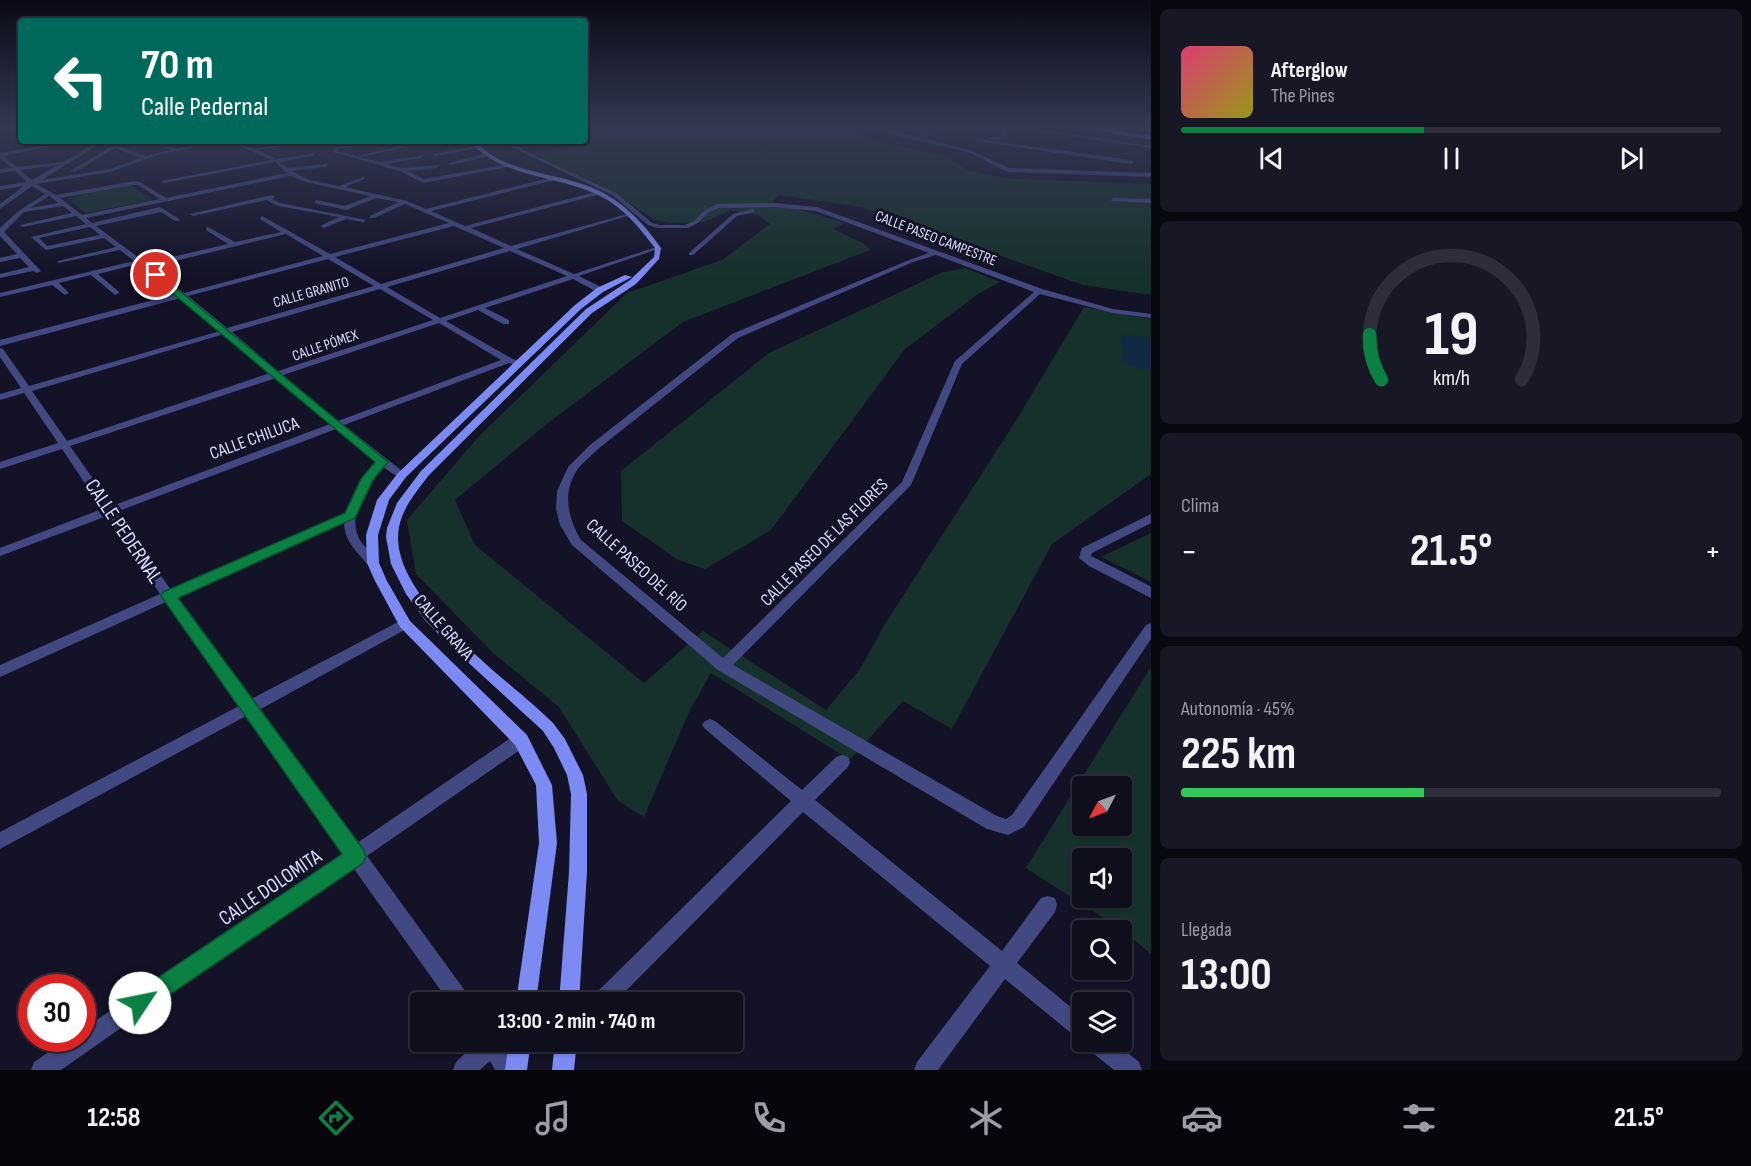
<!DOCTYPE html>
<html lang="es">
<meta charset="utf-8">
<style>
body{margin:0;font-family:"Sofia Sans Condensed",sans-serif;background:#171726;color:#f1f3f6;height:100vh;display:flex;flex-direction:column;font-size:22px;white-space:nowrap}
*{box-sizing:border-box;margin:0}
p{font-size:20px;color:#9b9ca4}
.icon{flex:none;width:33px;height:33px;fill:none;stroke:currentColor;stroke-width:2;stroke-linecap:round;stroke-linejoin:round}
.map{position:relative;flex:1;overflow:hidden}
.details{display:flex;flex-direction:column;gap:9px;padding:9px;background:#080810;width:600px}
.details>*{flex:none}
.hud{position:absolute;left:18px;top:18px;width:570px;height:126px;border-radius:6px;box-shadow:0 2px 4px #0004,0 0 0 2px #2e2e3b;background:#00695c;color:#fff;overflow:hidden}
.needle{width:39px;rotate:229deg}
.fabs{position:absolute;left:1072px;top:776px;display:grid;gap:12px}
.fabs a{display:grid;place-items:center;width:60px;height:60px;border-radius:6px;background:#0e0e1d;box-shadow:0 2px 4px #0004,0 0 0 2px #2e2e3b;font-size:30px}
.speed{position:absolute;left:18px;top:974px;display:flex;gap:12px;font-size:30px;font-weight:700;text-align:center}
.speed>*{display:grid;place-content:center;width:78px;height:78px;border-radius:50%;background:#0e0e1d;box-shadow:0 2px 4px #0004,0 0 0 2px #2e2e3b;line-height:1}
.speed .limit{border:9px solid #d22;background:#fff;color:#111}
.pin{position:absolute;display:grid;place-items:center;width:51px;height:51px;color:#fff;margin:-26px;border:3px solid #fff;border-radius:50%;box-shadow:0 2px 6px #0007}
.me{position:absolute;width:66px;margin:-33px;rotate:56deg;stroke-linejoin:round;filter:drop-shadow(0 0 4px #0008)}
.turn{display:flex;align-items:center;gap:21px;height:126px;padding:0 24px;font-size:27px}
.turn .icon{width:78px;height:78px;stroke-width:2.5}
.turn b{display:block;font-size:42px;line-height:51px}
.big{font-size:45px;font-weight:700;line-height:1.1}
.details .card{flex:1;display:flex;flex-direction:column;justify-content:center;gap:9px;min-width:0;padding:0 21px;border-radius:9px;background:#171726}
.details .dial{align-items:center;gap:0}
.dial svg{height:156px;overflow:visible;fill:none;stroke:#2e2e3b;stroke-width:7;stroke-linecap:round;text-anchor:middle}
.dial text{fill:#f1f3f6;stroke:none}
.song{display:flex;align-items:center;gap:18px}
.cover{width:72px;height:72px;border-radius:9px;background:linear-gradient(135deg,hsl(340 70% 55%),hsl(60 70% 35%))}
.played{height:6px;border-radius:3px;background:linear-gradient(90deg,#0b8043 45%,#2e2e3b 45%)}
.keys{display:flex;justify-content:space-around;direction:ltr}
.heat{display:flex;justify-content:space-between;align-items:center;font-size:33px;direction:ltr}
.charge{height:9px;border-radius:4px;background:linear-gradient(90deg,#34c759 45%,#2e2e3b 0)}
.trip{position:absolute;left:410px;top:992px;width:333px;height:60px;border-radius:6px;background:#0e0e1d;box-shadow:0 2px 4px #0004,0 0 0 2px #2e2e3b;font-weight:700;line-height:60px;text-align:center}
.tab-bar{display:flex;height:96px;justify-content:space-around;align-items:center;background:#06060c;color:#9b9ca4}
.tab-bar .icon{width:42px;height:42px}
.tab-bar .on{color:#0b8043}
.tab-bar b{font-size:27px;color:#f1f3f6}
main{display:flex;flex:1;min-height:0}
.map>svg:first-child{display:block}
</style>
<main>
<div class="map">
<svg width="1151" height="1070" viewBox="0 0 1151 1070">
<rect width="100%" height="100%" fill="#131227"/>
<g fill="#16312c" fill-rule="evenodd">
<polygon points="585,127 846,127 880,142 946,156 967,170 990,175 1013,179 1151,184 1151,295 1083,285 862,207 779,195 772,202 846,223 833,229 863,243 870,250 683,322 548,423 455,500 475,545 644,683 703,631 826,710 860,669 885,624 1017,419 1084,307 1151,319 1151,474 1052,544 952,729 903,701 850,760 711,673 689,712 644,817 618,801 559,707 493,653 416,574 407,520 479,436 627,293 722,260 770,224 758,215 731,210 704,222 672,223 655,220 601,185 532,155 567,147 549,141 585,141"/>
<polygon points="130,185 153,200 86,213 67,198"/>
<polygon points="966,268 1000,282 978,294 905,349 771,530 705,569 678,560 622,521 621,471 769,353 943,272"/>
<polygon points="1151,533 1151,582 1101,557"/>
<path d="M1151 667V954L1122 930 1026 868ZM1083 786H1122V825H1083ZM1083 858H1122V897H1083Z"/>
</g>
<polygon fill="#102a43" points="1124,335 1151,337 1151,372 1128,364 1121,358 1124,351 1120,341"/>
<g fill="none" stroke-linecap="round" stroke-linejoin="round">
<polyline stroke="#313047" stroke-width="5" stroke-dasharray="5 2" stroke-linecap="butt" points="0,130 18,127"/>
<g fill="#424982" fill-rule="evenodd">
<path d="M872 127H879L970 150 1009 168 1151 173V177L1009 172C993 167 982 157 967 152 936 143 901 141 872 127Z"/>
<polygon points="933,127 939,127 923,138 919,138 919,136"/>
<polygon points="957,127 971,127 997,132 995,133"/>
<polygon points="990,127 1010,131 1001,140 990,139 988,137 998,137 1004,132 990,129"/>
<polygon points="1008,127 1022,127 1151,146 1151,148"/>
<polygon points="602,131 604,133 585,135 585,133"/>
<polygon points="977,139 1131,160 1134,162 1131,164 975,141"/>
<path d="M66 141H76L4 156 17 167 63 162 99 141H104L42 180 109 169 141 158 115 148 75 172 70 171 120 141H125L119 146 146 156 170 150 156 144 158 142 176 149 226 141 161 154 110 172 36 184 56 195 134 181 142 183 166 198 287 173 275 162 164 183 161 181 272 160 227 141H233L254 149 299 142 297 144 258 150 277 159 315 153 313 156 280 162 288 168 328 164 326 167 291 171 310 180 339 186 364 177V179L345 187 407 201 426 209 553 177 555 180 431 211 465 226 599 191 601 194 471 228 511 246 631 213V215L517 249 574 274 656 247 661 248 579 276 603 288V292H597L573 279 485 308 509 320V324H503L478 310 446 321 511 358 523 363 519 366 509 363 344 425 407 475 406 477H398L383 467C367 487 345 516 361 542 366 548 372 554 377 560L379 563 377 566H369C358 553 344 541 344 522L176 598 251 699 400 621H410L412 624 410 627 259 710 357 843 515 735 521 733 527 735 529 740 527 745 367 856 468 995 471 1002H449L352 866 61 1070H31L34 1062 70 1038H82V1030L343 853 246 716 0 849V832L239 706 166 602 0 677V665L160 594 107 516 0 556V548L102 509 62 449 0 469V462L58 443 24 393 0 400V394L21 388 0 357V348L3 349 29 386 220 331 181 298 0 346V340L176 294 138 264 98 274 118 291 119 293 115 295 91 275 59 283 69 293 65 295 52 285 0 297V293L134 261 120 250 58 263V261L116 247 104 238 46 250 31 237 86 224 76 216 23 227 20 225 72 213 63 206 24 212 4 232 41 271 37 273 33 271 0 278V274L29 267 20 258 0 262V258L17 254 0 236V228L17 212 45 194 32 186 0 209V204L24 186 0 190V186L27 182 15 171 0 173V169L12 168 0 158V153ZM58 165 32 180 20 170ZM290 176 306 182 370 196 345 206 316 200 314 203 346 210 376 198 399 202 370 216V218H374L405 204 449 223 330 254 262 216 260 219 281 232 235 242 208 227 206 228V230L228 244 146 263 96 226 161 212 175 221H179V219L160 207 92 223 86 218ZM134 185H138L160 199 82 215 60 198ZM49 196 59 203 30 208ZM454 226 504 248 381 284 335 257ZM90 227 100 235 47 246 39 238ZM286 234 323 256 184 293 150 267ZM510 251 567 276 440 318 387 287ZM328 259 374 286 227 328 188 296ZM380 289 433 320 278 371 232 332ZM439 323 501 360 338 421 283 375ZM224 334 270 373 67 441 32 391ZM276 378 330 424 112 506 70 446ZM336 429 376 462 357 487 345 513 171 590 116 512Z"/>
<polygon points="316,141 321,141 327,145 323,146"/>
<polygon points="370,141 381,141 338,149 338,151 356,156 406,145 406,147 360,157 380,162 424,155 422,158 385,164 402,168 439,165 437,168 408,171 424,179 509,164 512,166 423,183 400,171 333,152 334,147"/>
<polygon points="439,141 454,141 417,146 415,145"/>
<path d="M498 141C505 141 511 147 518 147 528 148 539 141 549 141L521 149 616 193 652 223 660 225H685L694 221 705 210 718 204 775 203 817 207 1042 289 1113 309 1151 314V318L1113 313 1040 294 962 364 911 485 733 665 997 816 1006 819 1012 815 1146 625 1151 623V639L1024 827 1008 835 987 829 718 670 572 545 560 525 556 509 557 491 568 467 590 445 732 334 909 260 929 253 816 211 775 207 719 208 709 212 698 223 688 228H658L648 225 612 195ZM936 255 1034 292 955 361 902 482 723 658 581 540C568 518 562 493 577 470 582 463 591 456 598 449L738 338 913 262Z"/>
<polygon points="476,146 478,148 435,156 432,154"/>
<polygon points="484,154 486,157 451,165 448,163"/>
<polygon points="272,195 275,197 272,199 280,203 366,220 363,222 346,219 324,228 321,226 322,225 339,217 278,206 266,200 193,216 190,214"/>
<polygon points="1113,198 1151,199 1151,203 1111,201"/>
<polygon points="753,209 755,212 737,216 693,255 689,255 689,253 733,214"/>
<polygon points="1151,514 1151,523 1092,553 1091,556 1148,585 1151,587 1151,598 1089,566 1079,558 1082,548"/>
<polygon points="710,719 715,721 802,790 836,757 842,755 848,757 850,762 848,767 815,800 1002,951 1041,898 1048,896 1055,898 1057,905 1055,912 1017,963 1083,1017 1083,1041 1076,1037 1005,979 938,1070 914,1070 917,1062 990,966 803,812 615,1002 591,1002 594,995 791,801 705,729 702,725 705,721"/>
<polygon points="478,1041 502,1041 519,1070 495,1070 490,1061 480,1070 453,1070 456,1062"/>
<polygon points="1085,1041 1113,1041 1139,1062 1142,1070 1114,1070 1088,1049"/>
</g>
<g fill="#7c8af3" fill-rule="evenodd">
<polygon points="12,127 21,128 0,132 0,130"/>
<path d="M469 141H474C508 174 547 171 588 186 620 198 642 221 661 248L659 259 636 284 592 313 429 475C417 491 403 507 399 527 386 596 509 679 553 723L565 739 583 775 587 794V872L579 1002H559L569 872 571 794 567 775 554 748 543 731 449 645 425 620 406 594 391 564 386 537 387 528 397 503 421 471 586 309 630 280 654 257 655 248C639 227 622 206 598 195 555 174 503 179 469 141Z"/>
<polygon points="625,275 632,277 603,292 581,309 406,477 389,500 378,535 379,563 387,581 410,621 527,735 552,785 557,843 536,1002 516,1002 539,843 536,785 515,745 400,627 375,581 367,563 366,535 377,500 398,473 575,305 597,288"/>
<polygon points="509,1041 531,1041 527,1070 505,1070"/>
<polygon points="555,1041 577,1041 574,1070 552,1070"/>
</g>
<polygon fill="#ad6df2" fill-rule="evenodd" points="1075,127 1094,127 1151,136 1151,140"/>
</g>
<linearGradient id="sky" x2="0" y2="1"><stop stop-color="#0a0a15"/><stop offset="0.46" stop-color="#333952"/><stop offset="1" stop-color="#333952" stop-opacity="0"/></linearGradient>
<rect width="1151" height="277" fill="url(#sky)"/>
<polygon fill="#0b8043" stroke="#07532c" stroke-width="1.5" points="153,274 159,274 388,462 373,480 355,518 178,598 363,849 366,856 363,863 140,1015 132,1011 128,1003 132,995 342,854 161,596 163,592 345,513 361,479 375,462 153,277"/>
<g text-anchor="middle" stroke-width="6" stroke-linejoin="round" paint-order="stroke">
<g font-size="15" fill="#dcddfc" stroke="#131227">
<text transform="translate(936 238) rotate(21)" y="5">CALLE PASEO CAMPESTRE</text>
<text transform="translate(311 292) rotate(-16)" y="5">CALLE GRANITO</text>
<text transform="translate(325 345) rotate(-19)" y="5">CALLE PÓMEX</text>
</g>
<g font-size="18" fill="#dcddfc" stroke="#131227">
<text transform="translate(254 438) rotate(-20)" y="6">CALLE CHILUCA</text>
<text transform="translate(824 542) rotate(-45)" y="6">CALLE PASEO DE LAS FLORES</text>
<text transform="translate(637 565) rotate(42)" y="6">CALLE PASEO DEL RÍO</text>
<text transform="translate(444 627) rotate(49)" y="6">CALLE GRAVA</text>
</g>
<g font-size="21" fill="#dcddfc" stroke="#131227">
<text transform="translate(124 531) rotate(56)" y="7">CALLE PEDERNAL</text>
<text transform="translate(270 887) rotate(-34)" y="7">CALLE DOLOMITA</text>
</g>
</g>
</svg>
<div class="fabs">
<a><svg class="needle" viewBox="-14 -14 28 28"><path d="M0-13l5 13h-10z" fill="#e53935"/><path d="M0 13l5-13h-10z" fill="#9b9ca4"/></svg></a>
<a><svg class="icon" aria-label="sound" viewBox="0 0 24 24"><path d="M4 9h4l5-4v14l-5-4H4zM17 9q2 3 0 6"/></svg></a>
<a><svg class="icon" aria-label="search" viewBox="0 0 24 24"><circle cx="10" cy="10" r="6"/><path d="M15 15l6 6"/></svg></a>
<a><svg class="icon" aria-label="layers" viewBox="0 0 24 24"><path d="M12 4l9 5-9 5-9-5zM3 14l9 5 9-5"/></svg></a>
</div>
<div class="speed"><div class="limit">30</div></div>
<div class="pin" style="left:156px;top:275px;background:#d93025"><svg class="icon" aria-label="arrive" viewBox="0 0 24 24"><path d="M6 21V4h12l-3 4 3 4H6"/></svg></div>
<svg class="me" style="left:140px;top:1003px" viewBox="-20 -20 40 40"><circle r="19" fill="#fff"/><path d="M0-13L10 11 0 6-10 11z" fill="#0b8043"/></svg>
<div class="trip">13:00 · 2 min · 740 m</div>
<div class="hud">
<div class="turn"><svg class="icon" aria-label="left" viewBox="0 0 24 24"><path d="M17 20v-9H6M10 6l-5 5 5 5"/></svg><div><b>70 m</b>Calle Pedernal</div></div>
</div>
</div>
<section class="details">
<div class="card">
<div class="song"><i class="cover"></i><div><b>Afterglow</b><p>The Pines</p></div></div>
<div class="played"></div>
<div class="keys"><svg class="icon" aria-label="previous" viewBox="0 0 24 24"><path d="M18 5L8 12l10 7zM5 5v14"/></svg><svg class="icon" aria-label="pause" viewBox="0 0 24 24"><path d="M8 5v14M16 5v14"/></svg><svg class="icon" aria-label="next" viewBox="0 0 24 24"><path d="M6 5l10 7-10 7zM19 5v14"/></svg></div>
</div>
<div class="card dial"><svg viewBox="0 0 100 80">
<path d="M14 69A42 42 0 1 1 86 69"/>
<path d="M14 69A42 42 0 0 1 8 46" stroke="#0b8043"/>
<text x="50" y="56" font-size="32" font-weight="700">19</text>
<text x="50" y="72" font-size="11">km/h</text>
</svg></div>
<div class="card"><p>Clima</p>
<div class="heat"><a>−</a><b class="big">21.5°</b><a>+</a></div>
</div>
<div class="card"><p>Autonomía · 45%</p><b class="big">225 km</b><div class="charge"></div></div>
<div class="card"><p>Llegada</p><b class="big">13:00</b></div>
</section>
</main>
<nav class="tab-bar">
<b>12:58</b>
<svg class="icon on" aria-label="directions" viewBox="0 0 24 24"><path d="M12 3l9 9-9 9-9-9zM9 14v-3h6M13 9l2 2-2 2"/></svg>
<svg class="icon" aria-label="music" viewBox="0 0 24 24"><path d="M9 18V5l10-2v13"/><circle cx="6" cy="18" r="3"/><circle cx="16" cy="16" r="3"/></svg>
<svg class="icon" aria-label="phone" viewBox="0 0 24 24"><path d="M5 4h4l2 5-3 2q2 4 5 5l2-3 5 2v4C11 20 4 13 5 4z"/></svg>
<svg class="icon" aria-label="climate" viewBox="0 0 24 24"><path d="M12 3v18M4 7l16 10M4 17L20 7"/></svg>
<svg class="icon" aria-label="car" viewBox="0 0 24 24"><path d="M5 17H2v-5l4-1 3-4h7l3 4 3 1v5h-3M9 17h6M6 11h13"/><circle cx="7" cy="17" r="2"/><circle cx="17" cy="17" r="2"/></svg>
<svg class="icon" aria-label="filters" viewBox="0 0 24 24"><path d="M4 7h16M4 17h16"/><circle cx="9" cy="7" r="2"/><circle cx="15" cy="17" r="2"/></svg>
<b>21.5°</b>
</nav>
